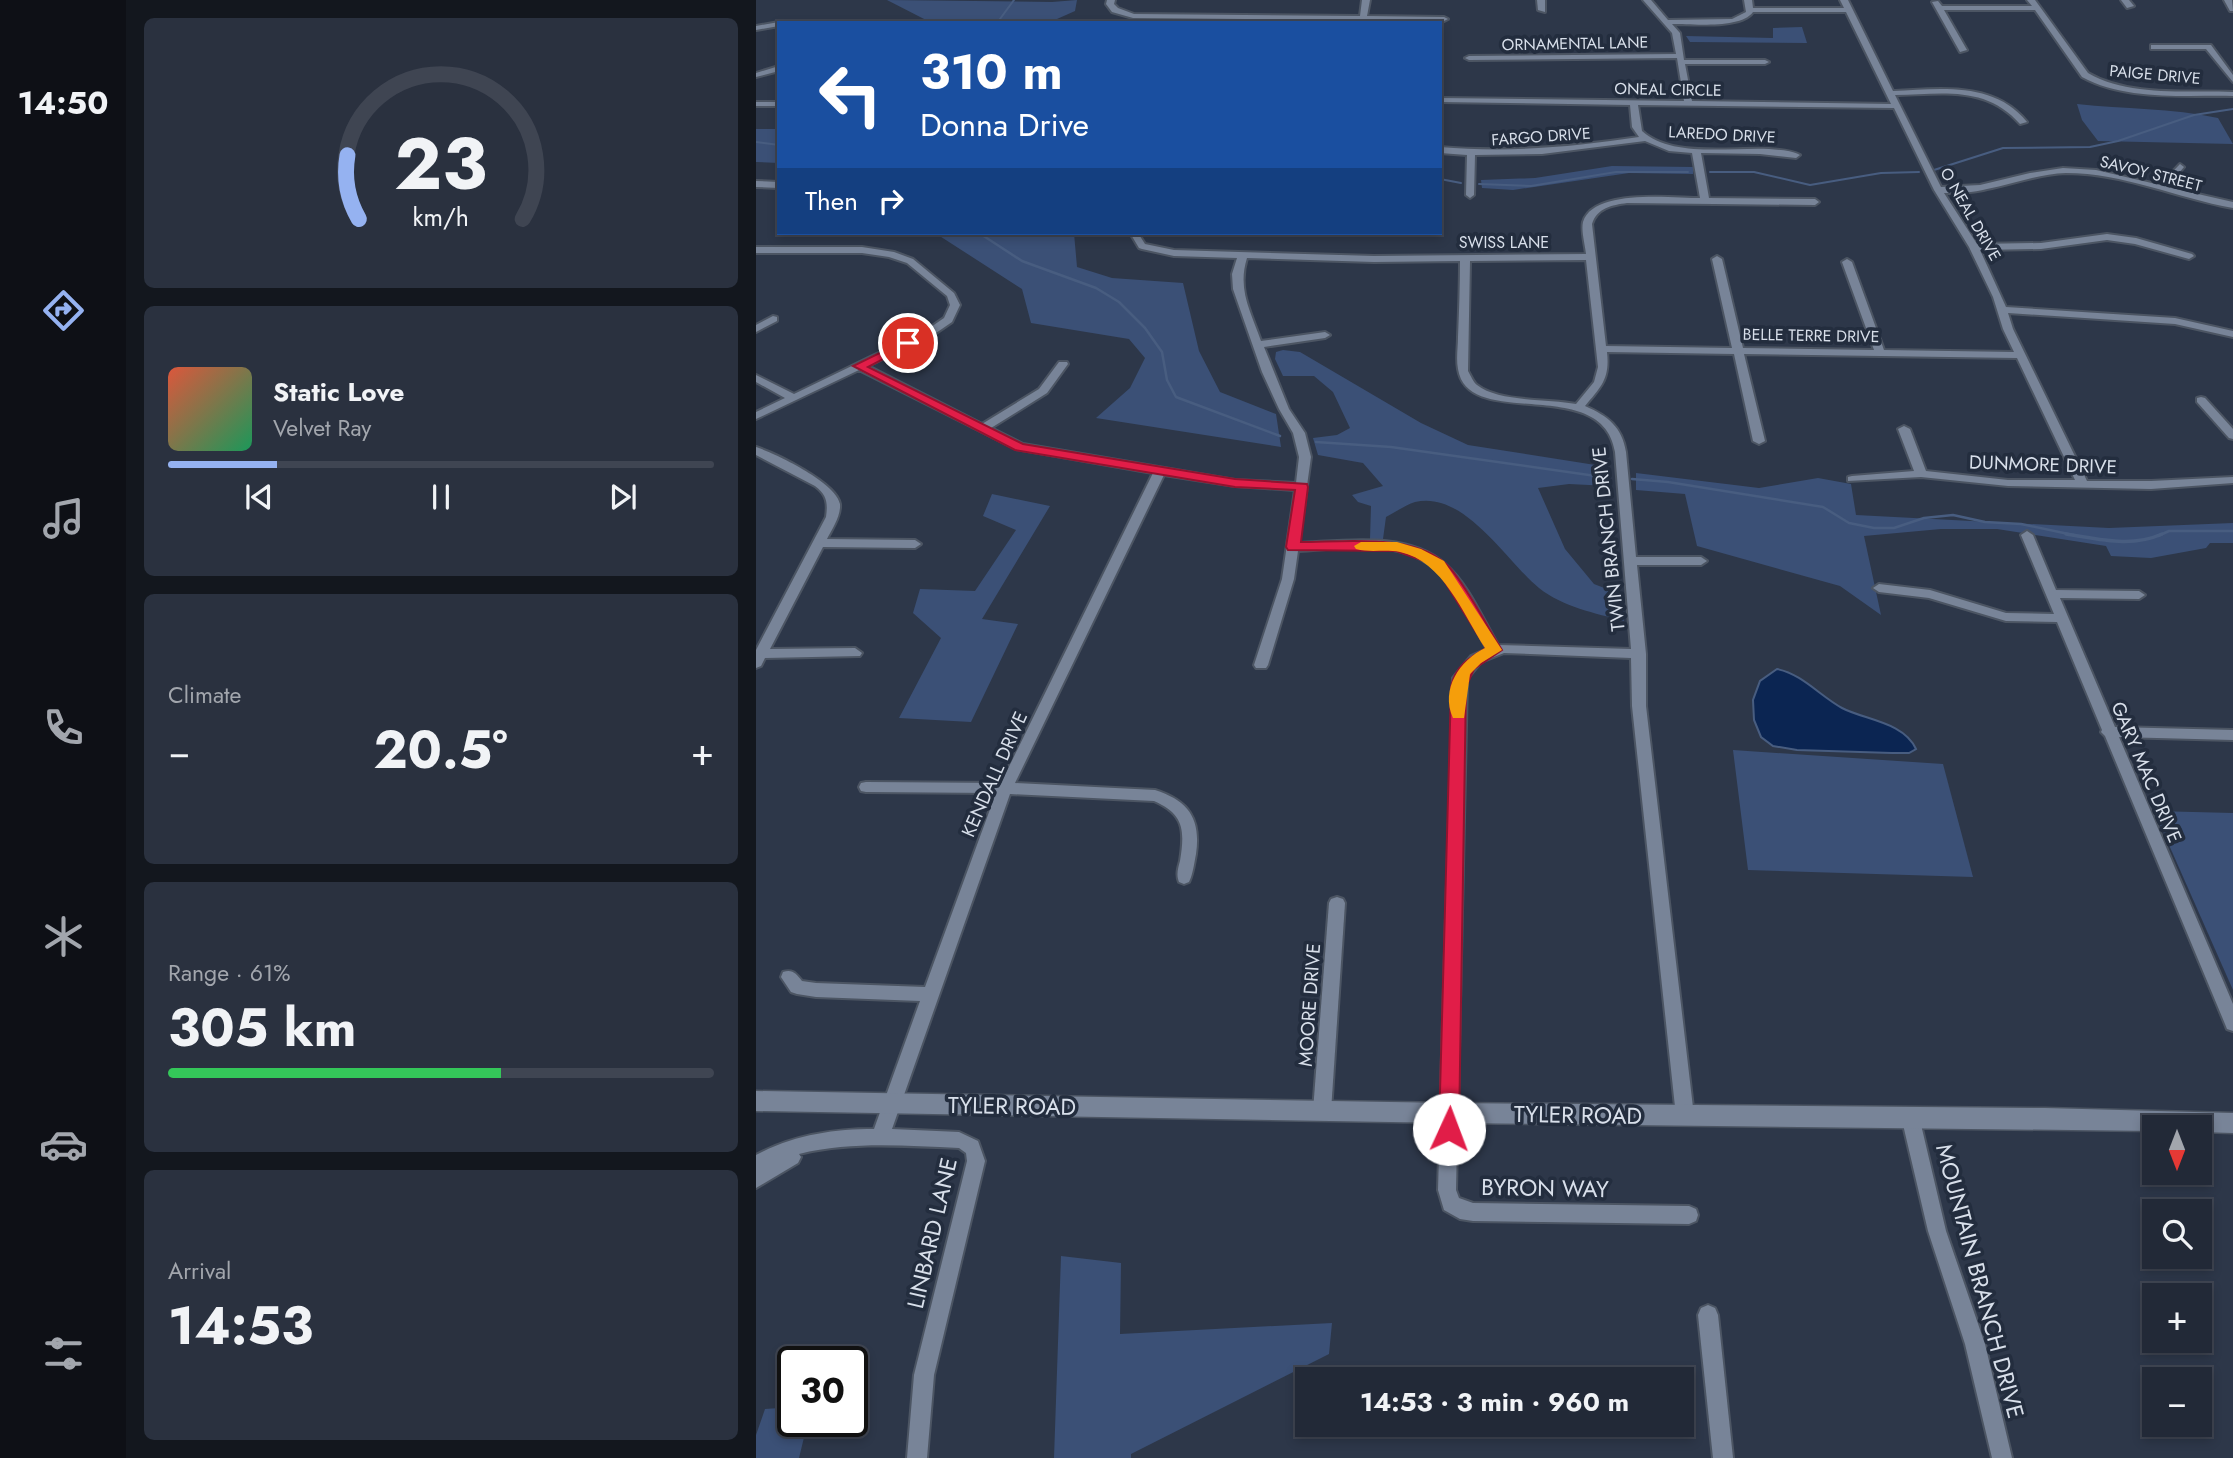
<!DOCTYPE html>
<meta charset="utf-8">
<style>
body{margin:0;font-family:Jost,sans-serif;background:#2a313f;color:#f1f3f6;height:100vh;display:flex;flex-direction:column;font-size:26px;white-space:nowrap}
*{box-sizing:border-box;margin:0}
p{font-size:23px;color:#a2a6ad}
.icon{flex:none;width:38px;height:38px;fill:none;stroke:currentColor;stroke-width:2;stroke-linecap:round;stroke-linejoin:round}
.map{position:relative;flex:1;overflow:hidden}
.side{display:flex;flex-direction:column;gap:18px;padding:18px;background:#13171e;width:630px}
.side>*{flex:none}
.top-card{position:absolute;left:21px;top:21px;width:665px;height:214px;border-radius:0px;box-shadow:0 4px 10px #0003,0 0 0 2px #3f4552;background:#1a4fa0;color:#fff;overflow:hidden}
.needle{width:46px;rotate:180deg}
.fabs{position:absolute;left:1386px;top:1115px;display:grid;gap:14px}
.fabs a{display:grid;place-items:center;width:70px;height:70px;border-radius:0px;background:#222937;box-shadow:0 4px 10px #0003,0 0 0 2px #3f4552;font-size:35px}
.speed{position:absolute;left:21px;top:1346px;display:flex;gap:14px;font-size:35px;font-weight:700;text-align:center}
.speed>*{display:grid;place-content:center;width:91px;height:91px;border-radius:50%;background:#222937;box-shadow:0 4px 10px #0003,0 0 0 2px #3f4552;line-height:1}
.speed .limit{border:4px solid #111;border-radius:10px;background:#fff;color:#111}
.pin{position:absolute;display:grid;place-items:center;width:60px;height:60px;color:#fff;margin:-30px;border:4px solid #fff;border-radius:50%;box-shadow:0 2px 7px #0007}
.me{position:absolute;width:77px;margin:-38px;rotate:2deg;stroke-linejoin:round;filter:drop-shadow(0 0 5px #0008)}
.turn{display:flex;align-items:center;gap:24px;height:147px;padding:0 28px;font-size:32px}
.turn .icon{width:91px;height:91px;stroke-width:2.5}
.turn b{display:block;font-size:49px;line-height:60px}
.then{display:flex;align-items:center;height:66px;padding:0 28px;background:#0003;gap:14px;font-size:26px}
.big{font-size:52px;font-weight:700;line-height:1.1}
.side .card{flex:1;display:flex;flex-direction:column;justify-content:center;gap:10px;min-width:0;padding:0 24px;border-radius:10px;background:#2a313f}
.side .dial{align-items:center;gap:0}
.dial svg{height:182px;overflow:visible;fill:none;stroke:#3f4552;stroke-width:7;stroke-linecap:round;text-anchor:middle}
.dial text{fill:#f1f3f6;stroke:none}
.song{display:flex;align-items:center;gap:21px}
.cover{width:84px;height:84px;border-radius:10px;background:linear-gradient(135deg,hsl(10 70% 55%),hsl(150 70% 35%))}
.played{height:7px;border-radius:4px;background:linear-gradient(90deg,#95b2f1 20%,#3f4552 20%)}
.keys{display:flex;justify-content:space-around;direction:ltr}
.heat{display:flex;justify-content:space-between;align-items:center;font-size:38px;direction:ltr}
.charge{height:10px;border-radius:5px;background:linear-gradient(90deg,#34c759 61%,#3f4552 0)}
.trip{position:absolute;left:539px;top:1367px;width:399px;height:70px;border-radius:0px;background:#222937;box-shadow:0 4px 10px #0003,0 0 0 2px #3f4552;font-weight:700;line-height:70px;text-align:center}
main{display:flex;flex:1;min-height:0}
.dock{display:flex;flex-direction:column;width:126px;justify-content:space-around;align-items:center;background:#0e1016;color:#a2a6ad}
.dock .icon{width:49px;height:49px}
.dock .on{color:#95b2f1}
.dock b{font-size:32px;color:#f1f3f6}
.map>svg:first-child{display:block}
</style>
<main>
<nav class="dock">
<b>14:50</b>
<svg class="icon on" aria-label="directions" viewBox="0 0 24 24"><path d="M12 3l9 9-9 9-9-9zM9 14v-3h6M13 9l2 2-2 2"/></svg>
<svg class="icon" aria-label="music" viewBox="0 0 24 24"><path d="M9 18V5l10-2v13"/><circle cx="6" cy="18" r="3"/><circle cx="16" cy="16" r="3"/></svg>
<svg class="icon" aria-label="phone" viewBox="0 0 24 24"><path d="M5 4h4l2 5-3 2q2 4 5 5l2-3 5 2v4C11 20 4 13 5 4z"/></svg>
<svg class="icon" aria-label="climate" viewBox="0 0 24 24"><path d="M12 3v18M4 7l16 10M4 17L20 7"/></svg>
<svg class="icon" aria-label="car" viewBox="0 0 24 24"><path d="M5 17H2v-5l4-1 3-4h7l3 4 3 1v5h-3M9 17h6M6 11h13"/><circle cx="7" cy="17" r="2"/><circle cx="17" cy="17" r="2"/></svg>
<svg class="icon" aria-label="filters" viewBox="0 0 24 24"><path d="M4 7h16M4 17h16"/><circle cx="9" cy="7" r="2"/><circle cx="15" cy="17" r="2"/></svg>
</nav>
<section class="side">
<div class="card dial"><svg viewBox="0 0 100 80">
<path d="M14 69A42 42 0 1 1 86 69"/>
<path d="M14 69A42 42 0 0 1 9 41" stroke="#95b2f1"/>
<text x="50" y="56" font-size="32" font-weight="700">23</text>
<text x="50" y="72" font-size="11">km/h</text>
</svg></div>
<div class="card">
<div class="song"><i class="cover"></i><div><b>Static Love</b><p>Velvet Ray</p></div></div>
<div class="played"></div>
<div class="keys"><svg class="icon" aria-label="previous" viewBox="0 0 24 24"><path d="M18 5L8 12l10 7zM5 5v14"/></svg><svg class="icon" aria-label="pause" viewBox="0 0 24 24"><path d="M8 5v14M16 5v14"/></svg><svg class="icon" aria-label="next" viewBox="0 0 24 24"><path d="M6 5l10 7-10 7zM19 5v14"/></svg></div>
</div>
<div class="card"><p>Climate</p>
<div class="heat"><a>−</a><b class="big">20.5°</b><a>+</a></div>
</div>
<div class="card"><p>Range · 61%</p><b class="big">305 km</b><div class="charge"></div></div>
<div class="card"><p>Arrival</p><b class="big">14:53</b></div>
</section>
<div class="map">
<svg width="1477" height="1458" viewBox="0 0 1477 1458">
<rect width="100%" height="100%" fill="#2d3749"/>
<g fill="#3b5076">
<polygon points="131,0 296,2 321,0 319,11 292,23 235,23 238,19 170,20"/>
<polygon points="1046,27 1051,43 934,42 930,36 1017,38 1017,28"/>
<path d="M1321 104C1368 109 1416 108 1462 118L1477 144 1342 141 1326 120Z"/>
<polygon points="0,129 23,129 23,163 0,162"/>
<polygon points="856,166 937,167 937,174 873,173 757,190 726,188 725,180 779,178"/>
<polygon points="179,233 318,233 321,267 356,278 427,283 443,351 464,392 520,414 525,447 340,418 374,388 389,358 373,339 275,323 266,289"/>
<path d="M527 350 544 352 665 423 712 445 852 467 853 486 813 484 782 488 809 549 838 584 866 595 868 621C839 613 807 607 783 588 750 561 708 490 659 502 649 505 640 512 630 517L627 539H614L615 506 602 502 596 495 627 486 607 463 562 455 557 438 581 435 594 428 577 392 558 376H527L519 359 520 352Z"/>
<polygon points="880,473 1003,488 1062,478 1095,484 1100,515 1353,528 1477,523 1477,543 1454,543 1450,548 1395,558 1355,556 1350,546 1241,529 1185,529 1108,536 1125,615 1084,586 941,546 929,494 880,490"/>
<polygon points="236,494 294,506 226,619 262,624 215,722 143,718 185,638 157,613 164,589 219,591 260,530 227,516"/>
<polygon points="977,750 1187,764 1217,877 992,870"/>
<polygon points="1398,811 1477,813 1477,990"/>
<polygon points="305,1256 365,1263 364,1334 576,1323 573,1354 375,1454 375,1458 298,1458"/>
<polygon points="37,1407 37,1421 52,1421 43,1458 0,1458 0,1435 9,1409"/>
</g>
<path fill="#0b2552" stroke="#485d80" stroke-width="2" d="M1021 669C1046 674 1064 696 1086 708 1109 720 1148 722 1160 749L1153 753H1136L1041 750 1017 746 1005 737 998 720 997 700 1004 681Z"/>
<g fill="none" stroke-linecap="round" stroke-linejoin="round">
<g stroke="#485d80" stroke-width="2">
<polyline points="241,23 258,0"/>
<polyline points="0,142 23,145"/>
<polyline points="1178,170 1247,148 1334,147 1362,141 1438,115 1477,109"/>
<polyline points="954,172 998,172 1054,185 1125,173 1163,172"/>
<polyline points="684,179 705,183"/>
<polyline points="723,184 775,186 860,172 932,172"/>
</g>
<g stroke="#485d80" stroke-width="2.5">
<polyline points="223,233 266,261 340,288 363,302 389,328 406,352 411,380 420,397 524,436"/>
<polyline points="560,442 635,447 854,478"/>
<polyline points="876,479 912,482 1067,507 1093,523 1118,528 1138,528 1168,518 1197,515 1229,522 1265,524 1322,536"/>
<polyline points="1402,536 1413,531 1477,531"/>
</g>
<path stroke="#485d80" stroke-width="3.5" d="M1310 534C1343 539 1375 548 1406 534"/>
<g stroke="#4c5563" stroke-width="4">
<g id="minor">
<polygon points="351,0 359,0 358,4 362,8 378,14 604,16 606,0 614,0 611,16 688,17 692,19 688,21 610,20 610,23 602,23 603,20 377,18 356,12 350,4"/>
<polygon points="781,0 789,0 789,12 782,10"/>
<path d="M887 0H895L912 20 976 19 990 12 988 0H996L997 8H1088L1084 0H1092L1137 91C1184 89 1238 81 1271 122L1264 124C1230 85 1186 94 1139 95L1185 187 1224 185 1274 173 1307 168 1340 170 1404 185 1424 164 1428 167 1411 187 1477 202V208C1421 198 1367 173 1310 173 1282 174 1257 184 1231 189 1217 193 1202 193 1188 193L1221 244 1285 243 1351 234 1380 238 1436 254 1438 256 1433 259 1379 244 1351 240 1285 249 1224 250 1250 307 1419 318 1477 331V337L1419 324 1252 313 1257 329 1331 481H1395L1477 477V483L1395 489 1252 486 1165 477 1092 481V477L1096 476 1158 471 1142 429 1148 426 1154 429 1170 471 1252 480H1319L1261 358 988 354 1009 441 1003 444 997 441 978 354 851 352C854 379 845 387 829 406 852 416 866 427 870 452L880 557H945L951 561 945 565H881L890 654V706L938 1116 935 1122 929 1124 923 1122 920 1116 876 706 875 658 748 653 725 662 711 679 700 1190 703 1198 717 1203 933 1206 940 1209 942 1215 940 1221 933 1224 717 1221 704 1219 688 1210 682 1190 697 678 715 656 731 649C716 623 704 593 682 572 648 537 586 549 542 551L538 579 512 665 510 668H500L498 665 526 579 539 490 479 486 408 475 259 783 399 790C433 801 445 819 440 854 438 864 437 874 433 882L428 884 423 882C420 875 422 868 424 861 429 830 428 814 398 801L254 794 136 1129 203 1132 222 1141 229 1161 178 1375 171 1458H151L158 1375 211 1161 210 1153 203 1148C150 1146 96 1141 43 1154L45 1157 42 1163 0 1188V1155C37 1135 77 1129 118 1129L164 1001 60 997 41 994 35 992 25 977 27 972C37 969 40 974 46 981L60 983 169 987 240 793 110 792 105 791 103 787 105 783 110 782 245 783 397 473 260 449 103 370 0 419V412L29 398 0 382V375L38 394 172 329 188 318 194 305 191 296 151 263 133 257 106 253H0V247H106L138 252 157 259 198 293 204 305 196 322 180 333 112 366 226 424 283 389 303 362H311L312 364 291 393 235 428 267 444 479 480 540 483 543 457 537 433 523 409 506 372 477 289 476 274 481 258 418 256 386 249 383 248 374 233H382L389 244 418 250 618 256 830 254C829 244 825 231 827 222 837 188 917 198 944 198L936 153 913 151 889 141 786 154 719 155 718 195 714 198 710 195 711 155 684 153V147C751 153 817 147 883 137L876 127 874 105 684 102V98L928 101 921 58 713 60 709 58 713 56 920 54 916 33ZM997 12H1090L1135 104 936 101 929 64H1009L1013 62 1009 60H928L924 33 916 24C937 24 985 29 997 12ZM882 105 1138 108 1178 190 1213 247 1237 297 1247 329 1258 352 1128 350 1096 262 1091 259 1086 262 1118 350 987 348 966 259 961 256 956 259 976 348 850 346 836 224C841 208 856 205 871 203L1059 205 1063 202 1059 199 953 198 945 153 1004 154 1040 158 1044 155C1035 150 1023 150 1013 149 975 147 915 158 886 131ZM491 258 618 262 704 261C704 286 703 312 702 337 702 347 700 359 702 369 712 432 846 373 859 452L875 649 742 645C726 618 713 585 689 564 652 531 589 541 543 543L555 457 549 433 533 409 508 347 569 338 574 335 569 332 505 341C495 312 481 290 491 258ZM830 260 842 367 838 382 820 404C793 399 742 402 721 385 717 382 715 376 712 371L714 261Z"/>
<path d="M1271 0H1279L1332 73C1373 97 1431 90 1477 92V96C1429 95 1370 101 1326 77L1279 10H1188L1211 50 1204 52 1176 2 1182 1 1186 6H1276Z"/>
<polygon points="1365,0 1373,0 1378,6 1371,8"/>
<polygon points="1468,0 1476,0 1477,11 1474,11"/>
<polygon points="38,21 90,21 93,23 35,23"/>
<polygon points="23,22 26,23 23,23 23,26 0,30 0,26"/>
<polygon points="1398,45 1455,45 1477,75 1477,82 1450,49 1395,49 1395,45"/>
<polygon points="23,66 23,71 0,77 0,73"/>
<rect x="0" y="102" width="23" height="4"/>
<polygon points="0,181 23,182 23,188 0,187"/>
<polygon points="17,316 21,317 21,321 0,332 0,325"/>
<polygon points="1445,397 1449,398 1477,429 1477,439 1473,438 1441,402 1441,398"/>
<path d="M0 447C19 453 81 483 84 504 85 516 76 529 71 539L159 540 165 544 159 548 67 547 14 649 99 648 106 653 104 656 9 658 5 666 0 668V650L70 517C72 503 71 495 59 486L0 455Z"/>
<polygon points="1271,531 1277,535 1300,590 1383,591 1389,595 1383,599 1304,598 1359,727 1477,730 1477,740 1363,737 1477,1004 1477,1031 1471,1029 1469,1024 1349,736 1345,732 1346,730 1301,622 1250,621 1173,598 1123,592 1117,588 1123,584 1174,590 1250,613 1298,614 1265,535"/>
<polygon points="581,897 587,899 589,903 575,1111 572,1117 566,1119 560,1117 557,1111 573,903 575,899"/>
<polygon points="1154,1108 1160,1110 1163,1116 1190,1231 1229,1344 1256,1458 1236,1458 1209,1344 1172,1231 1145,1116 1148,1110"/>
<polygon points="952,1305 959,1308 962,1315 977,1458 957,1458 942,1315 945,1308"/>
</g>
</g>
<g stroke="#4c5563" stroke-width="3">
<polygon id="tertiary" points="0,1091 694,1103 1289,1108 1477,1113 1477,1133 1444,1132 1444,1127 1398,1127 1398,1131 694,1123 0,1111"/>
</g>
<use href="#minor" fill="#788498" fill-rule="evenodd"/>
<use href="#tertiary" fill="#788498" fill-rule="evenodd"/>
</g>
<path fill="#e11d48" stroke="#92132f" stroke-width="2" d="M148 341 158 343 112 367 267 444 479 479 551 484 552 487 545 542C588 542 663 532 694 568 713 590 730 625 746 650L718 669 710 687 703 1129 700 1136 693 1139 686 1136 683 1129 695 687C699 666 713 658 730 648L684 574 671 562 640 551 532 550 530 547 539 490 479 487 259 450 97 366Z"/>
<path fill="#f59e0b" d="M605 542H641L665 549 688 561 746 650 725 663 714 674 708 718H697C684 689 704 660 729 648 707 614 687 561 644 552 629 549 614 553 600 549L598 546Z"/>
<g text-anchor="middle" stroke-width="7" stroke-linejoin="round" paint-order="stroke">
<g font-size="16" fill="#d8dfea" stroke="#232d3e">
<text transform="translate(819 43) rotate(-1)" y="6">ORNAMENTAL LANE</text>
<text transform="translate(1399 74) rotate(5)" y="6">PAIGE DRIVE</text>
<text transform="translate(912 89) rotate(1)" y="6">ONEAL CIRCLE</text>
<text transform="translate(966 134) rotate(3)" y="6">LAREDO DRIVE</text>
<text transform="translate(785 136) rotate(-4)" y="6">FARGO DRIVE</text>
<text transform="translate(1395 173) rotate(14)" y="6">SAVOY STREET</text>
<text transform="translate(1215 214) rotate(60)" y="6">O NEAL DRIVE</text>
<text x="748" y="248">SWISS LANE</text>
<text transform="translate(1055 335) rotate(1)" y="6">BELLE TERRE DRIVE</text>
</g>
<g font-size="19" fill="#d8dfea" stroke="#232d3e">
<text transform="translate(1287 464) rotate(2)" y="7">DUNMORE DRIVE</text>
<text transform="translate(852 539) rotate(-96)" y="7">TWIN BRANCH DRIVE</text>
<text transform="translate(1391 772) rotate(67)" y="7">GARY MAC DRIVE</text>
<text transform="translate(238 774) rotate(-66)" y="7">KENDALL DRIVE</text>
<text transform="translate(553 1005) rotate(-86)" y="7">MOORE DRIVE</text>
</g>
<g font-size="23" fill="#d8dfea" stroke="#232d3e">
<text transform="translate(256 1106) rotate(1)" y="8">TYLER ROAD</text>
<text transform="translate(822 1115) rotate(1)" y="8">TYLER ROAD</text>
<text transform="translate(789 1188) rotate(1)" y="8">BYRON WAY</text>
<text transform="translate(176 1233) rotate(-77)" y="8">LINBARD LANE</text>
<text transform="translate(1224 1281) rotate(75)" y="8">MOUNTAIN BRANCH DRIVE</text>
</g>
</g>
</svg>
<div class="fabs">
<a><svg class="needle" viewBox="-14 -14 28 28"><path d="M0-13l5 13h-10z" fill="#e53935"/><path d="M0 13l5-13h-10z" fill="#a2a6ad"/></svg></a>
<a><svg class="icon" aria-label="search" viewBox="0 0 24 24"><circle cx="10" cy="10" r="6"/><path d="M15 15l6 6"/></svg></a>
<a>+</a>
<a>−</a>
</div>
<div class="speed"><div class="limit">30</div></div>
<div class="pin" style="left:152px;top:343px;background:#d93025"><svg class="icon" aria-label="arrive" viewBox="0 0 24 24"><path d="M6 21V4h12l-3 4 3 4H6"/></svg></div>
<svg class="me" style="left:693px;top:1129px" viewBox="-20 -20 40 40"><circle r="19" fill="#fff"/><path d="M0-13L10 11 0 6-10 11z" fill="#e11d48"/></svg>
<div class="trip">14:53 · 3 min · 960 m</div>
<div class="top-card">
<div class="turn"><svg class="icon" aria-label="left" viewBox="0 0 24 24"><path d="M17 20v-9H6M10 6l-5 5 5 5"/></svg><div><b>310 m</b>Donna Drive</div></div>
<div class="then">Then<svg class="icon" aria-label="right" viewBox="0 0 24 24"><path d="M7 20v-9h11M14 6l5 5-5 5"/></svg></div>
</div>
</div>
</main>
